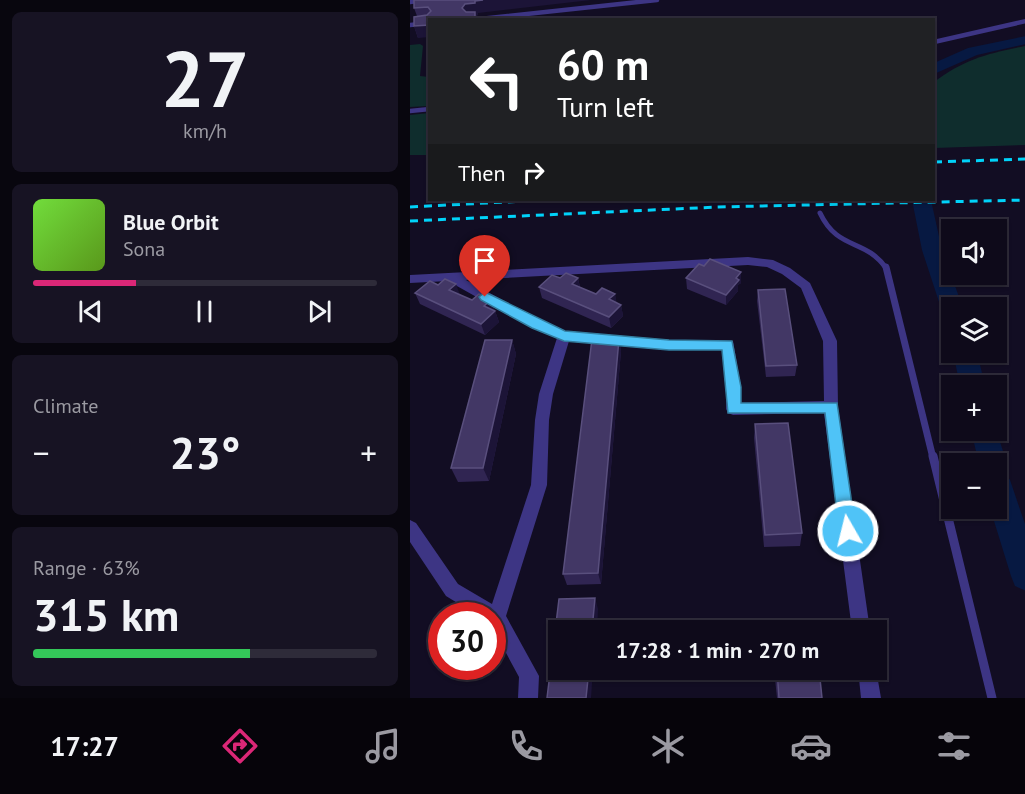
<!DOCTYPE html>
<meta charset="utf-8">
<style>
body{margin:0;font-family:"PT Sans",sans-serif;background:#171323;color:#f1f3f6;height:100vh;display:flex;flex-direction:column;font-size:22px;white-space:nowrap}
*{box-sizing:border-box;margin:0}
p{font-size:20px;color:#9b9aa2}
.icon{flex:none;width:33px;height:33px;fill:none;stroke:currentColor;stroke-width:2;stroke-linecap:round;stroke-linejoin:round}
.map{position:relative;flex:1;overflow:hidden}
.sheet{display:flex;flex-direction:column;gap:12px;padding:12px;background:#08060e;width:410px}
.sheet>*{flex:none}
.guide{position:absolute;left:18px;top:18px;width:507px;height:183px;border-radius:0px;box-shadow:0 2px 4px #0004,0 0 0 2px #2e2b39;background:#202124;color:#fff;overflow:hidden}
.buttons{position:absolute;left:531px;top:219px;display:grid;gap:12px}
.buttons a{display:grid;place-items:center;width:66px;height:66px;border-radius:0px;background:#0e0a1a;box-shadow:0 2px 4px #0004,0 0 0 2px #2e2b39;font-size:30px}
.speed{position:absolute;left:18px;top:602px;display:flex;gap:12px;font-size:30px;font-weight:700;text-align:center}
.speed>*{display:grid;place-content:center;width:78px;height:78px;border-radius:50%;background:#0e0a1a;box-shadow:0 2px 4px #0004,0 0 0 2px #2e2b39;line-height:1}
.speed .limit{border:9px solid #d22;background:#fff;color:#111}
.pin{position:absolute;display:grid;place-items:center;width:51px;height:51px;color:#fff;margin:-62px -26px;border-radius:50% 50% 50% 0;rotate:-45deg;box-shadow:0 0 6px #0007}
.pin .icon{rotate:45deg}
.me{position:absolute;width:66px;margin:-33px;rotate:352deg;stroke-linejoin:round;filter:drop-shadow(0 0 4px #0008)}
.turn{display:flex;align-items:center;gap:21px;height:126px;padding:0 30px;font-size:27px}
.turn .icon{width:78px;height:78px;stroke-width:2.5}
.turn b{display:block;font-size:42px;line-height:51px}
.then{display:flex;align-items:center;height:57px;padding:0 30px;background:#0003;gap:12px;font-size:22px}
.big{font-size:45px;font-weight:600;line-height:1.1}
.sheet .tile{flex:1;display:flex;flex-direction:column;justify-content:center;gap:9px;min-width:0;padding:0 21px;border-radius:9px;background:#171323}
.sheet .dial{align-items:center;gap:0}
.dial b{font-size:78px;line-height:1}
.song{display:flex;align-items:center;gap:18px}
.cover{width:72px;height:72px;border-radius:9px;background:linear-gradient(135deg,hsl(100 70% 55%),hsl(90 70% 35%))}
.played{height:6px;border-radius:3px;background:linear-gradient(90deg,#db2777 30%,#2e2b39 30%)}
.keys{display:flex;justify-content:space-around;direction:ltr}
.heat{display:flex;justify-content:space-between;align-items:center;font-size:33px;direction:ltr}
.charge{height:9px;border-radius:4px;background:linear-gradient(90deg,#34c759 63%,#2e2b39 0)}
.trip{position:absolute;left:138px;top:620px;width:339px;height:60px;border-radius:0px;background:#0e0a1a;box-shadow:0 2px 4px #0004,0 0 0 2px #2e2b39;font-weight:600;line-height:60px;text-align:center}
.tabs{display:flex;height:96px;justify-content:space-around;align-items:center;background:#06040a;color:#9b9aa2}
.tabs .icon{width:42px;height:42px}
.tabs .on{color:#db2777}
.tabs b{font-size:27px;color:#f1f3f6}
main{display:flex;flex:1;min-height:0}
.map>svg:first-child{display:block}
</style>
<main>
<section class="sheet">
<div class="tile dial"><b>27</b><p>km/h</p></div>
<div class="tile">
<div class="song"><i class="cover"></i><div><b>Blue Orbit</b><p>Sona</p></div></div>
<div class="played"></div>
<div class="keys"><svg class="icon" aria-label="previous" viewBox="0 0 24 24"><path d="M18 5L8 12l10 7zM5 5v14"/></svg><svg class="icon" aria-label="pause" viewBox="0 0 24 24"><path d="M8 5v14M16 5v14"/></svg><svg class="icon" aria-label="next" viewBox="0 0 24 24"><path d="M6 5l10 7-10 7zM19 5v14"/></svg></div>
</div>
<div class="tile"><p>Climate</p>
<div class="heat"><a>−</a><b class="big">23°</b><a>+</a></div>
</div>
<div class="tile"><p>Range · 63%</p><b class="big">315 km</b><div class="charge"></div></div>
</section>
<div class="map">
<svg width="616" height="698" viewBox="0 0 616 698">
<rect width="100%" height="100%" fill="#120d23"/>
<g fill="#0f2d2d">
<polygon points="10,44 13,46 10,76 19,77 19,106 0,107 0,45"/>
<path d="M615 46V145L524 148V82C554 59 579 53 615 46Z"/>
<polygon points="19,113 19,155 0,155 0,115"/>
</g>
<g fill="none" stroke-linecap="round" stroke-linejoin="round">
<g fill="#071942" fill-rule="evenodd">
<polygon points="616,36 616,44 567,55 524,74 524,63 558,48"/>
<polygon points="502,200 521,200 532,250 553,308 542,308 542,316 534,314 531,308 512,250"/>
<polygon points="543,352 567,352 575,386 550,386"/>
<polygon points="586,429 597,464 594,471 600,480 616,527 616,591 605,586 601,576 580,508 586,508 586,464 569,464 561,430 586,430"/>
</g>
<g stroke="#3d3584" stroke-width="4.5">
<polyline points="0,2 15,0"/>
<polyline points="60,20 247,0"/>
<polyline points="0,25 20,23"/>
<polyline points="524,42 616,21"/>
<polyline points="0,111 20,109"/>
</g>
<path stroke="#3d3584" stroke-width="5" d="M410 213C428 251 455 238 476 268"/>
<polyline stroke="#3d3584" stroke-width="7" points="476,267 523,458"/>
<polyline stroke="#3d3584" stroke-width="9" points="523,456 582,698"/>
<g fill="#3d3584" fill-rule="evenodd">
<path d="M338 257 363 260 380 268 400 283 427 341 428 407 460 630H442L414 413 323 415 318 413 316 409 317 387 312 350H259L159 341 143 394 139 420 137 485 96 616 129 676 128 698H108L109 677 82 627V615H67L36 596 0 542V520L6 523 48 584 82 604 121 485 125 420 129 394 147 338 122 328 38 281 0 283V275ZM338 265 357 267 372 274 391 288 413 341 414 401 330 403 331 387 323 341 259 340 155 331 132 322 56 280Z"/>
<polygon points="448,669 466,669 471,698 451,698"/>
</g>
<g stroke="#00d3fa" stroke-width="3" stroke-dasharray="8 6" stroke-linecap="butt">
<polyline points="524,162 616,159"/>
<polyline points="0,207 134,200"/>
<polyline points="0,221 308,207 616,200"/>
</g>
</g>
<g fill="#302552">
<polygon points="4,0 68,13 68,15 8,38 4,26 7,16 4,8"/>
<polygon points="150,278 168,278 170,287 186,294 205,294 206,303 211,305 213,316 201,328 132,298 129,287"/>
<polygon points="276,278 331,283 328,285 328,291 316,305 277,289"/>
<polygon points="348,290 387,365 385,376 356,377 347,301"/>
<polygon points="5,293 50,295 62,300 81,300 89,322 75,335 10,304"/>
<polygon points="209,339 211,351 191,584 157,585 153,574"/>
<polygon points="102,340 106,354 79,481 48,482 41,468"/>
<polygon points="345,424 392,533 390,546 354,547 344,438"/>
<polygon points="364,669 409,669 412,698 367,698"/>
</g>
<g fill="#1c1437">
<polygon points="73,0 181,0 68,13 68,15 66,15 67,20 65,20 58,16 52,8 55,4 65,1"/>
<polygon points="20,25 20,37 8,38 4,26"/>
<polygon points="331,272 331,283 328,285 328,291 316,305 316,295 326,278"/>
<polygon points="168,278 170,289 162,284"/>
<polygon points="46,284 50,295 39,290"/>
<polygon points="205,294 207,304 199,299"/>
<polygon points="81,300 85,311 74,306"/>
<polygon points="211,305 213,316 201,328 199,317"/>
<polygon points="85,311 89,322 75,335 71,324"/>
<polygon points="209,339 211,351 191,584 188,573"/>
<polygon points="102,340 106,354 79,481 73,468"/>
<polygon points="185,598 188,609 187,630 182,630"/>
<polygon points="179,669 183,669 181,698 176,698"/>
</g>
<g fill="#423765" stroke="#594f7d" stroke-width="1.5">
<polygon points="4,0 73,0 65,1 65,3 55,4 52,8 56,12 65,12 65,20 20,20 20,25 4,26 4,17 17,15 21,11 18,7 4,8"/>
<polygon points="300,259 331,272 326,278 329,280 316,295 276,278 289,264 294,266"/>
<polygon points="156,273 168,278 162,284 186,294 192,288 205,294 199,299 211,305 199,317 129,287 142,275 150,278"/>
<polygon points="35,279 46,284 39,290 62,300 69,294 81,300 74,306 85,311 71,324 5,293 20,281 28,285"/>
<polygon points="375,289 387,365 356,366 348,290"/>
<polygon points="182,339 209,339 188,573 153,574"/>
<polygon points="75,340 102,340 73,468 41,468"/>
<polygon points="378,423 392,533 355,535 345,424"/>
<polygon points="185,598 182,630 148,630 148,669 179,669 176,698 137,698 149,599"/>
<polygon points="402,619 404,630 363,630 362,620"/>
<polygon points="367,669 409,669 412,698 369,698"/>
</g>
<polygon fill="#4fc3f7" stroke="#337fa1" stroke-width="1.5" points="75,292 155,331 259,340 322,341 331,387 331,403 427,403 446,531 444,537 438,539 432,537 429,531 415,413 318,413 312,350 259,350 154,341 122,328 71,300 69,297"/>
</svg>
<div class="buttons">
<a><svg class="icon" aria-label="sound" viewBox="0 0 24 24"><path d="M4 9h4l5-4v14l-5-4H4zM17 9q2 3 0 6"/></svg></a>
<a><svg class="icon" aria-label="layers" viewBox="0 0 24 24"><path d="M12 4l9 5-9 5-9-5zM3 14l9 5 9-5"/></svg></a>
<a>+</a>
<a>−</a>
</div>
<div class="speed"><div class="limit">30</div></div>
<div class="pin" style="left:75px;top:297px;background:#d93025"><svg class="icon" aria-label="arrive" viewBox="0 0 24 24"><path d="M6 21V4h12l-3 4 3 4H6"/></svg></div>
<svg class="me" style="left:438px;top:531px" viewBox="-20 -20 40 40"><circle r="17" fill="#4fc3f7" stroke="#fff" stroke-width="3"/><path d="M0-11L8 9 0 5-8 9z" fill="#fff"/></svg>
<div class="trip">17:28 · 1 min · 270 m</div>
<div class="guide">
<div class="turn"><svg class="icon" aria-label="left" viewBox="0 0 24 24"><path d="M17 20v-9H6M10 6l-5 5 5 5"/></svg><div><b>60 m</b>Turn left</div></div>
<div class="then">Then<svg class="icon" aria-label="right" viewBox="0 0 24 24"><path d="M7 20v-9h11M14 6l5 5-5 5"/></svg></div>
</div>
</div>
</main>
<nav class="tabs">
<b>17:27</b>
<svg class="icon on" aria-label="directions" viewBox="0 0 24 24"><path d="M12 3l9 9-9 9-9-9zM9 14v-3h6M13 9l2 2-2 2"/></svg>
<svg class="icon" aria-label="music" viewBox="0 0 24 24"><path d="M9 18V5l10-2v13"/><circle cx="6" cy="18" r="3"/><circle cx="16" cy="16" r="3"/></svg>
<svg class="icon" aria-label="phone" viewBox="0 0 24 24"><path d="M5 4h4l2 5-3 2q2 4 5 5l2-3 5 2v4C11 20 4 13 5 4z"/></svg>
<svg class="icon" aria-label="climate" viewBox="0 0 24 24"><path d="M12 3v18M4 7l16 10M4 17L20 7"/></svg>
<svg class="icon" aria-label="car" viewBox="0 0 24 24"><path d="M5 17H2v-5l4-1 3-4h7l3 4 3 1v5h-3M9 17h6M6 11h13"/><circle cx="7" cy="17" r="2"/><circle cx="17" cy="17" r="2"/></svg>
<svg class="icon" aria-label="filters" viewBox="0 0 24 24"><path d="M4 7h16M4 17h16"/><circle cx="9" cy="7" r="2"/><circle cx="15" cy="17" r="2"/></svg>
</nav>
